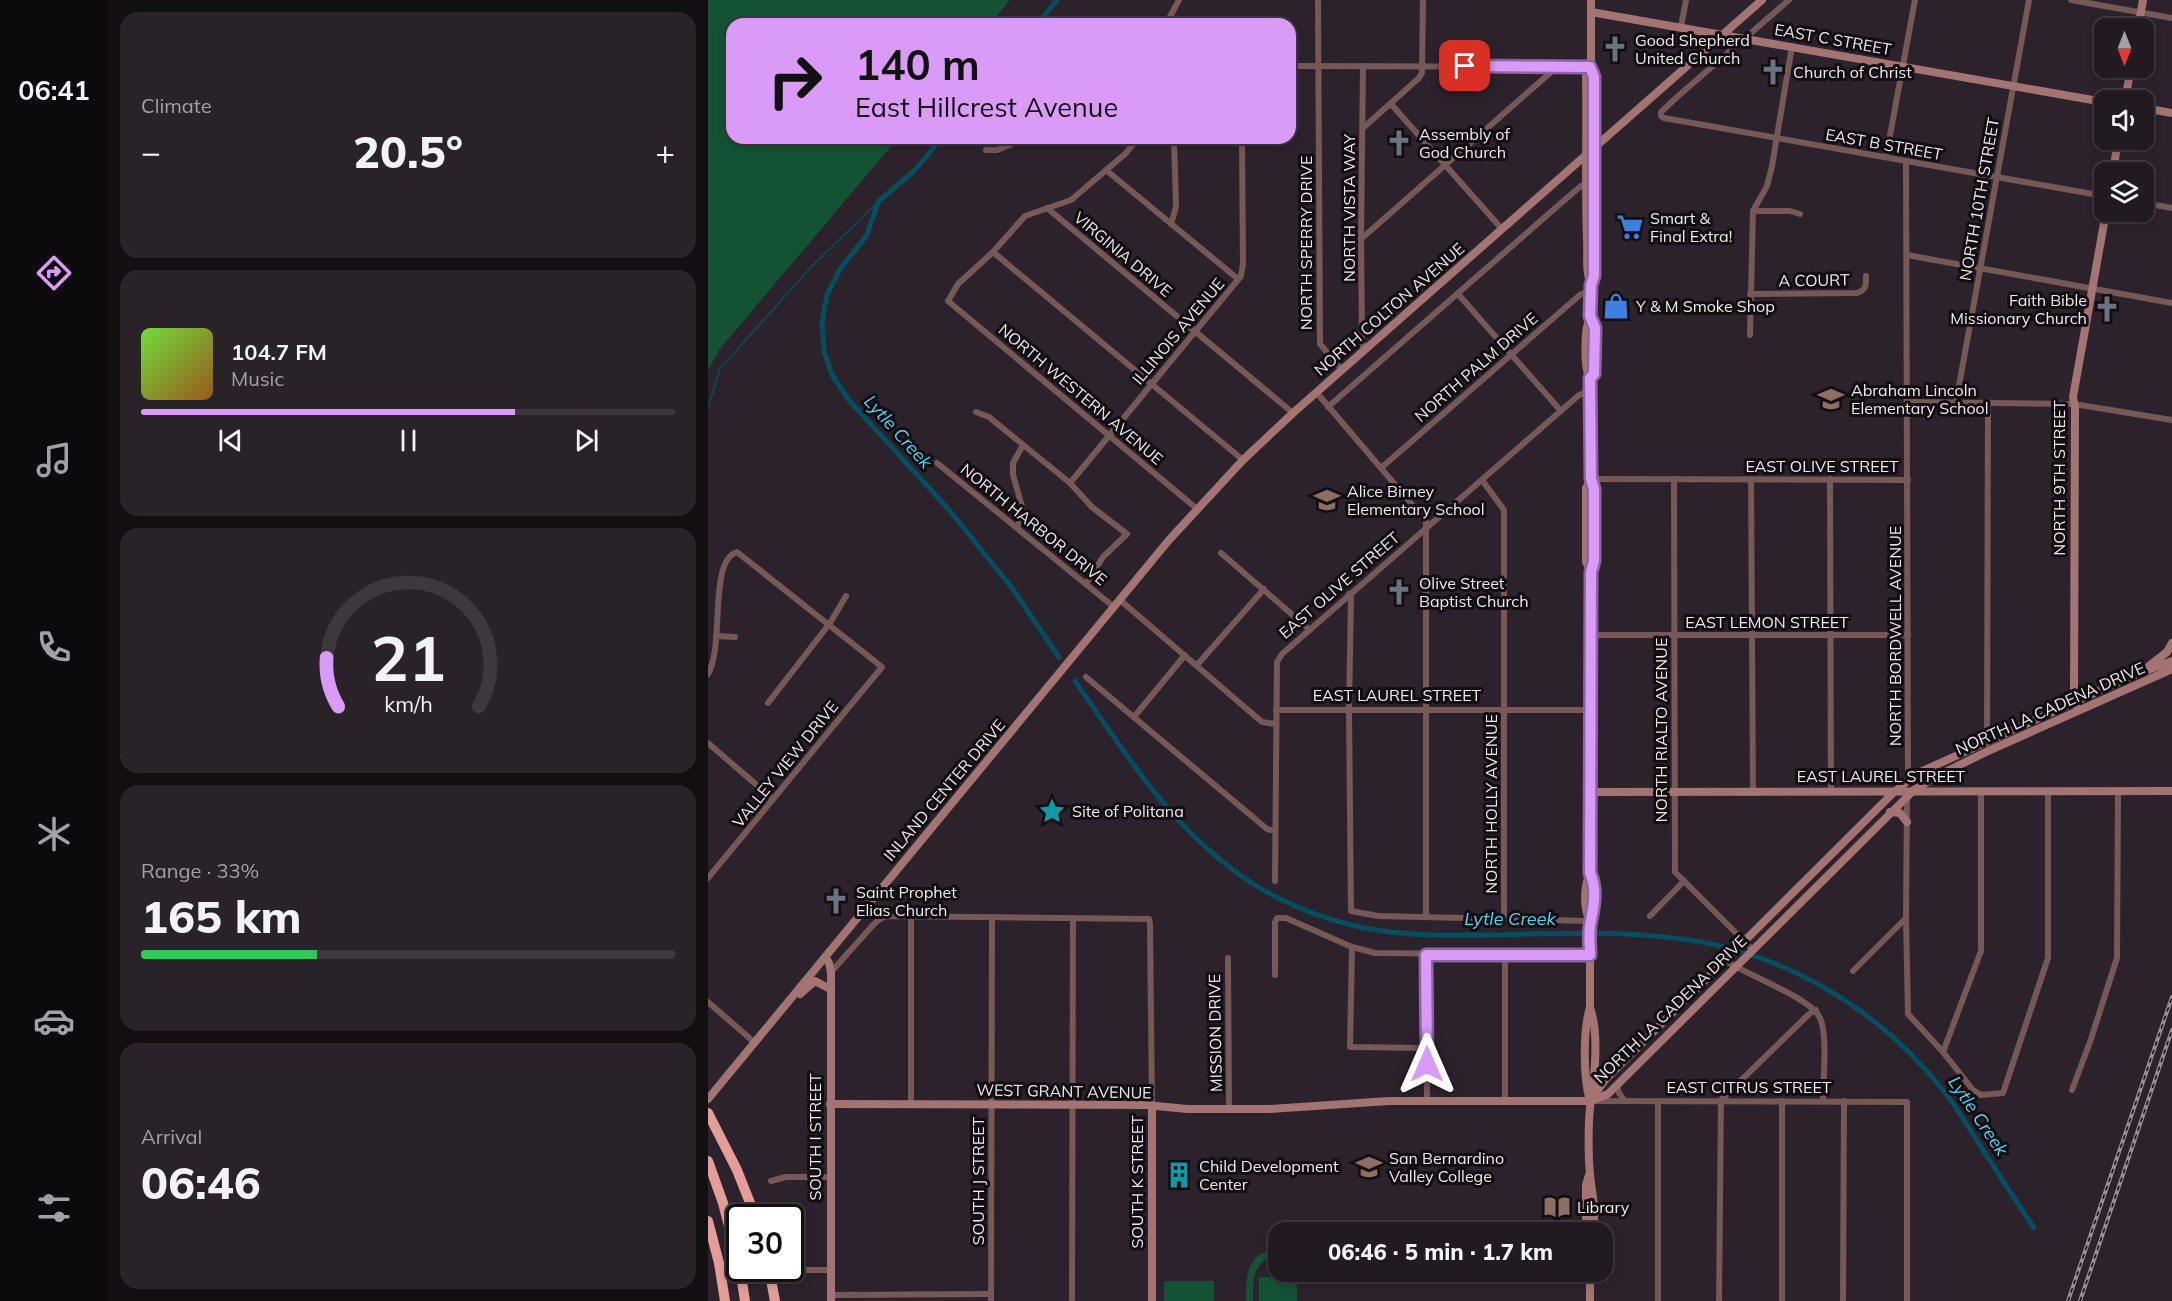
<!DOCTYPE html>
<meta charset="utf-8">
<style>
body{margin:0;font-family:Mulish,sans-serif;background:#292329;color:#f1f3f6;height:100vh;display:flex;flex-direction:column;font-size:22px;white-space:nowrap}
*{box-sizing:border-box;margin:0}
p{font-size:20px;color:#a2a1a5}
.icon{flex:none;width:33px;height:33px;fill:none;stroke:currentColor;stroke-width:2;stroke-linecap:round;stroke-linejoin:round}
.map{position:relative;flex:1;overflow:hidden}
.side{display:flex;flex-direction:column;gap:12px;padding:12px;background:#120e12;width:600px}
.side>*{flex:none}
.guide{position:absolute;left:18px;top:18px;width:570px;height:126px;border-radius:18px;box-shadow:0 3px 9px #0003,0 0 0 2px #3e383e;background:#da9af7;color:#111;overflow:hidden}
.needle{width:39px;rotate:180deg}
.controls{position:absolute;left:1386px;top:18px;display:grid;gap:12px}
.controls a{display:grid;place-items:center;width:60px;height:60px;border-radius:12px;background:#211a20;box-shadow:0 3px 9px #0003,0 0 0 2px #3e383e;font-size:30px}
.speed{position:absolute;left:18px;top:1204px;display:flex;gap:12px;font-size:30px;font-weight:700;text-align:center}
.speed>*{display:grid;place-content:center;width:78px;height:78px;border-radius:50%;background:#211a20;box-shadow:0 3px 9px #0003,0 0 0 2px #3e383e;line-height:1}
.speed .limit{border:3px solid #111;border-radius:9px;background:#fff;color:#111}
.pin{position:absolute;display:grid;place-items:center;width:51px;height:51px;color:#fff;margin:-26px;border-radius:12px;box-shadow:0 3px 9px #0006}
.me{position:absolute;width:66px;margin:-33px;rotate:0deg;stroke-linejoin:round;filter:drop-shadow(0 0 4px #0008)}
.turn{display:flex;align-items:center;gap:21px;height:126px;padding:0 30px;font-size:27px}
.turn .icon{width:78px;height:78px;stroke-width:2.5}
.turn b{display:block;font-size:42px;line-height:51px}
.big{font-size:45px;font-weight:800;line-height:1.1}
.side .card{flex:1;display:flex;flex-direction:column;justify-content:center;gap:9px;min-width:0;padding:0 21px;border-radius:18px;background:#292329}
.side .dial{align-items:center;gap:0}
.dial svg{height:156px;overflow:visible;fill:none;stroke:#3e383e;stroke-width:7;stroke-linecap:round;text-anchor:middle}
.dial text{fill:#f1f3f6;stroke:none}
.song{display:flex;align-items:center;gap:18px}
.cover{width:72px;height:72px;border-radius:9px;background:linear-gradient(135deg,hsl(100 70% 55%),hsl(30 70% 35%))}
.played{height:6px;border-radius:3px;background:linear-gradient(90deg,#da9af7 70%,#3e383e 70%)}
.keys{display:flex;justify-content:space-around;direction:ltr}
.heat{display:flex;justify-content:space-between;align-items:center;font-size:33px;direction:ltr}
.charge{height:9px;border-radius:4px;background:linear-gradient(90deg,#34c759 33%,#3e383e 0)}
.trip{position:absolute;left:560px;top:1222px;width:345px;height:60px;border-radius:18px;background:#211a20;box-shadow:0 3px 9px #0003,0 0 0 2px #3e383e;font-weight:800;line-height:60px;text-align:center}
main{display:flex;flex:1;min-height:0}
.menu{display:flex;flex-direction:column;width:108px;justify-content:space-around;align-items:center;background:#0d0a0d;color:#a2a1a5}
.menu .icon{width:42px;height:42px}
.menu .current{color:#da9af7}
.menu b{font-size:27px;color:#f1f3f6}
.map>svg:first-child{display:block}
</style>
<main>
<nav class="menu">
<b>06:41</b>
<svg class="icon current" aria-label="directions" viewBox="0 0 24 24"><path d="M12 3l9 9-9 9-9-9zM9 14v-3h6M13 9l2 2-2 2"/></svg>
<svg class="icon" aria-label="music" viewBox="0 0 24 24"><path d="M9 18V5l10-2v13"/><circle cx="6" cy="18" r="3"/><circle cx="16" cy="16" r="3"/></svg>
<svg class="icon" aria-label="phone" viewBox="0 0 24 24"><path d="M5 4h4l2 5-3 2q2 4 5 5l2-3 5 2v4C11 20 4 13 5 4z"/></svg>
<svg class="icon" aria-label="climate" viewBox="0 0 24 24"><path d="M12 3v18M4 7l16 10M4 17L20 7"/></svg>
<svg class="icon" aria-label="car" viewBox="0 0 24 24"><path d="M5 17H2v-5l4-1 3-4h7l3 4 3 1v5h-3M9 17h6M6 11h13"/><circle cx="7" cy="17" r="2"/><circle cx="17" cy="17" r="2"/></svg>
<svg class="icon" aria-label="filters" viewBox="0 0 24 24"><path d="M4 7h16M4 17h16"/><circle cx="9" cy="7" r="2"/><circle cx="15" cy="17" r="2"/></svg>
</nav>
<section class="side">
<div class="card"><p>Climate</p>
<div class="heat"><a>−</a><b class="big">20.5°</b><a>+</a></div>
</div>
<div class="card">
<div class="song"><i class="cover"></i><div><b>104.7 FM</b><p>Music</p></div></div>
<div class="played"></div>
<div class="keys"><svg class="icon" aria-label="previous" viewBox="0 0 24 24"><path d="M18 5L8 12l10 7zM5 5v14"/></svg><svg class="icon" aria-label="pause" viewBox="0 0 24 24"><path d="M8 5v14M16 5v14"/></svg><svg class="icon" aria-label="next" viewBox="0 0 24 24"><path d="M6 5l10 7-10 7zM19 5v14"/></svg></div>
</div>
<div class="card dial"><svg viewBox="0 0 100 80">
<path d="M14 69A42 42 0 1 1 86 69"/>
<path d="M14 69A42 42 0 0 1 8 44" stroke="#da9af7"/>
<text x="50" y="56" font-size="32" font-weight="700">21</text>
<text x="50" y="72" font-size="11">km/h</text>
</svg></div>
<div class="card"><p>Range · 33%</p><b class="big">165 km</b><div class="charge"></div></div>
<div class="card"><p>Arrival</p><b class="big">06:46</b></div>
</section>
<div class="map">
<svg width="1464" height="1301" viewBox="0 0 1464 1301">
<rect width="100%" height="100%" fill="#2c222b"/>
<g fill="#135334">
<polygon points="0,0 302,0 282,24 24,24 24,138 190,138 11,350 0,371"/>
<path d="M570 1249V1256C544 1259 545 1281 545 1301H538C538 1276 538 1252 570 1249Z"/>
<rect x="551" y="1277" width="38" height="24"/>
<rect x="456" y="1281" width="50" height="20"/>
</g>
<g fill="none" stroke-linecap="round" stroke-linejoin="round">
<polyline stroke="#044e60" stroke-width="1.5" points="0,408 12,369 103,267 170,202"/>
<g stroke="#044e60" stroke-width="5">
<polyline points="329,24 349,0"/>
<polyline points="234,138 207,170 170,202 159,235 132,269 119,295 114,322 116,351 124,375 140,399 242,511 304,588 351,657"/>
<path d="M367 681C420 757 463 829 542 882 580 907 630 925 675 931 708 936 742 935 776 935 839 934 904 930 966 938 1074 950 1172 1009 1238 1094 1249 1108 1258 1124 1268 1139 1287 1169 1307 1199 1326 1228"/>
</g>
<g stroke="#765857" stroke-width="6">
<polyline points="610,0 612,344 634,370"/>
<polyline points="1081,0 969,97 953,112 953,116 956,118 1396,196"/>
<polyline points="1363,0 1464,18"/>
<polyline points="458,24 471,0"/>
<polyline points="540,24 542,20"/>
<polyline points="973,27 978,0"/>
<polyline points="582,66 883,67"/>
<polyline points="655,66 653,239 654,341 656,350"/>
<polyline points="683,104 794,229"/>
<polyline points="655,128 711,78 714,73 715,0"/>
<polyline points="430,138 417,154 363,200 317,216 285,252 250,284 240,301 488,508"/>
<polyline points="278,150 289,150 319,138"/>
<polyline points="1178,157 1207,0"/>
<polyline points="1198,161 1200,781"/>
<polyline points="398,170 530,279"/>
<polyline points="1436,203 1464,208"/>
<polyline points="339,208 585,413"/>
<polyline points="1045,211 1082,211 1092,214"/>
<polyline points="463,224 468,207 466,138"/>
<polyline points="653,239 842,73 842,66"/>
<polyline points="285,252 535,460"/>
<polyline points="1199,255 1464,303"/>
<polyline points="750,294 853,411"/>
<path d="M1042 294 1149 293C1158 290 1158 286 1158 276"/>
<polyline points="1042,335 1045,211 1059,186 1064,166 1084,46"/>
<polyline points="609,393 718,521 718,917"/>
<polyline points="1200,402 1366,404 1464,420"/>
<polyline points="1248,402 1321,0"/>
<polyline points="620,407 845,210 873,186 878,185"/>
<polyline points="268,412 281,417 362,483 384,507 419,534 395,557 378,584"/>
<polyline points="229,463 406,607"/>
<polyline points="673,468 873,294 883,291"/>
<polyline points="883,479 1200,480"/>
<polyline points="966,479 967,872 1045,950"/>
<polyline points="1043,479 1045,791"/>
<polyline points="1122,479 1123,791"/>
<polyline points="774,480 796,510 796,919"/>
<polyline points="362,483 533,276 535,264 534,138"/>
<polyline points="309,528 315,510 305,475 305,463 315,445"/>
<polyline points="513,553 602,630"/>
<polyline points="641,594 643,598 641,710 643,911 670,916 882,921"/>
<polyline points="412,600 554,722 568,724"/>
<polyline points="883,635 1200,635"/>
<polyline points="8,636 27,637"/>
<polyline points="489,665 556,589"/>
<path d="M0 674C17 645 0 561 29 552L174 667 0 878"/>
<polyline points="378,677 559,829 567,831"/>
<polyline points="60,703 122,623 138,596"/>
<polyline points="568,710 882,710"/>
<polyline points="426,717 477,655"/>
<polyline points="0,743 65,799"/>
<polyline points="1279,743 1280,402"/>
<polyline points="1199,795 1198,918 1200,1014 1235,1052 1265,1090 1273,1095 1295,1093 1340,958 1340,791"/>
<polyline points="567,881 569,662 574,654 871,395 882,391"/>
<polyline points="942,916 976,881"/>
<polyline points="644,947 642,1047 719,1048"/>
<polyline points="718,955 719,1100"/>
<polyline points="520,958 521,1109"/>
<path d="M1018 961C1039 975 1103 998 1112 1018 1120 1036 1115 1079 1115 1101"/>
<polyline points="1145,971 1198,918"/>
<polyline points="123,972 166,924 173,918 180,916 441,919 442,924 444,1106"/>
<polyline points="567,975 567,922 569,918 578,918 644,947 667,953 882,955"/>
<polyline points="0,1002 46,1042"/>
<polyline points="1235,1052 1273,951 1273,791"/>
<polyline points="909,1085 911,1093 917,1101"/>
<polyline points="1364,1090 1382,1042 1409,958 1410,791"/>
<polyline points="797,1101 797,954"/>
<polyline points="886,1101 1199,1102 1199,1301"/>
<polyline points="203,1104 203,917"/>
<polyline points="63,1181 78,1177 122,1177"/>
<polyline points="83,1270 123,1270"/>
<polyline points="123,1295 283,1294"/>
<polyline points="283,1301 284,917"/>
<polyline points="364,1301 365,918"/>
<polyline points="950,1301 950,1101"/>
<polyline points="1011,1301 1013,1100 1101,1014 1108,1010"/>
<polyline points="1074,1301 1074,1101"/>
<polyline points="1135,1301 1136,1101"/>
</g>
<g stroke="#a37472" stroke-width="8">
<polyline points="883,12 1396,102"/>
<polyline points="1430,28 1435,0"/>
<path d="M883 67 878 76C879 130 877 185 879 239 880 255 877 271 883 285"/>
<polyline points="1417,100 1423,68"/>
<polyline points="1436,108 1464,113"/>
<polyline points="1405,172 1410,140"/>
<polyline points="882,378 886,374 887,328 882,316"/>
<polyline points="883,572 878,562 878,488 883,479"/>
<polyline points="1441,666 1459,652 1464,643"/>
<polyline points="1368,706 1366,696 1367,408 1365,397 1398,212"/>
<polyline points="882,792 1464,791"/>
<polyline points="1182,812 1192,813 1199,822"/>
<path d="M882 873C889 886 889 907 882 921V1007C875 1031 875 1077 882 1101"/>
<path d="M882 921C875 908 876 886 882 873L883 572 886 561V489L883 479 882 378C876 371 877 338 879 327 880 323 882 319 883 314 884 301 882 289 887 276V85L883 67V0"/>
<polyline points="117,957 121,963 123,972 123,1301"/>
<polyline points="92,994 107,981 122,989"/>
<polyline points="0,1099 461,540 535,460 585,413 1054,0"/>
<polyline points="882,1101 897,1080 1184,794 1208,774 1424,676 1464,661"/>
<polyline points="122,1104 438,1105 479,1109 561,1109 681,1101 882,1101 900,1094 909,1085 1206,790 1231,775 1280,751 1464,669"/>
<polyline points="444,1106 444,1301"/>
<polyline points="881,1175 878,1185 878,1227 882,1233"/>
<path d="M882 1233C891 1217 883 1191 882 1174 880 1154 880 1119 883 1099 887 1074 891 1032 882 1008"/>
<polyline points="882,1272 882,1301"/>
</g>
<g stroke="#e59d9a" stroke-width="10">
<polyline points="0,1113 29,1170 48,1218"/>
<polyline points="0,1161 15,1203 32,1269"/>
<polyline points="0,1221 11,1263 17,1301"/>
<polyline points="32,1269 37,1301"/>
<polyline points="61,1269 67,1301"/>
</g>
<g stroke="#968e96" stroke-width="4">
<g id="rail">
<polyline points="1360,1301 1464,997"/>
<polyline points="1372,1301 1464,1030"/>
</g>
</g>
<use href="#rail" stroke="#110d11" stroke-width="1.5" stroke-dasharray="4.5" stroke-linecap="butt"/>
</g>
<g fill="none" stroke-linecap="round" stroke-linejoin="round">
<g stroke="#8e64a1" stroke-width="15">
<path id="route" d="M719 1064 718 955H882C882 944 880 931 883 920 886 905 889 888 882 873L883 572 886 561V489L883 479 882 378 886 374 887 328 882 316 883 285 886 276V77L882 67 757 66"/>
</g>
<use href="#route" stroke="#da9af7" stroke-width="10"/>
</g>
<defs>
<g id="church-bare" transform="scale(2.07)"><path d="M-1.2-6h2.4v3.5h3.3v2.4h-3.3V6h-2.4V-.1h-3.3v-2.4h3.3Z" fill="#6b7280" stroke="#110d11" stroke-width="2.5" paint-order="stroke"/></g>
<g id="supermarket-bare" transform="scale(2.07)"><path d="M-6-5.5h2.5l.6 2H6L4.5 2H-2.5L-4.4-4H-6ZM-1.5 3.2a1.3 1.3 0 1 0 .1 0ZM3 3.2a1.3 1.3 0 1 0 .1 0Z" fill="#3f7fe0" stroke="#110d11" stroke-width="2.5" paint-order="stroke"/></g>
<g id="shop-bare" transform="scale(2.07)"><path d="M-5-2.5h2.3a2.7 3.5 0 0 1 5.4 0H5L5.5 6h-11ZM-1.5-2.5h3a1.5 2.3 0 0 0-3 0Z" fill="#3f7fe0" stroke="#110d11" stroke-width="2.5" paint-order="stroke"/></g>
<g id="school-bare" transform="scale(2.07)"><path d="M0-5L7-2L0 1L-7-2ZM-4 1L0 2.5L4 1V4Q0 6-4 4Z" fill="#8d6e63" stroke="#110d11" stroke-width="2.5" paint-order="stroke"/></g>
<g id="sight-bare" transform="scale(2.07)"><path d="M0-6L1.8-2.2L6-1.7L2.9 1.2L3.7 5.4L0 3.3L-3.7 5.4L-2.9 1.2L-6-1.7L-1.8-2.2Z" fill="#0f9aa8" stroke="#110d11" stroke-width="2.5" paint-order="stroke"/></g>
<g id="university-bare" transform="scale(2.07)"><path d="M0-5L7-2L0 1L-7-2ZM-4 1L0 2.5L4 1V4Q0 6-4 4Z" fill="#8d6e63" stroke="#110d11" stroke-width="2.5" paint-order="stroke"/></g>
<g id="building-bare" transform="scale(2.07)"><path d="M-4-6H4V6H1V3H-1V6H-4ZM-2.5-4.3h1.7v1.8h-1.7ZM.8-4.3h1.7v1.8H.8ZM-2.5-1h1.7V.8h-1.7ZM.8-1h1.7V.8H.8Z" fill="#0f9aa8" stroke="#110d11" stroke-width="2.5" paint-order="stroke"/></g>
<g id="library-bare" transform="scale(2.07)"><path d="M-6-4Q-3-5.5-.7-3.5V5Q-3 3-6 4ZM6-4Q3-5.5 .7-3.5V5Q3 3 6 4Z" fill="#8d6e63" stroke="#110d11" stroke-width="2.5" paint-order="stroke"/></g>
</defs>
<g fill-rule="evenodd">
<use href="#church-bare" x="907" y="49"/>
<use href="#church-bare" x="1065" y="72"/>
<use href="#church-bare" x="691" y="143"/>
<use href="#supermarket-bare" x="922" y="227"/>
<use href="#shop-bare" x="908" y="306"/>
<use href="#church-bare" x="1399" y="309"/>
<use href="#school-bare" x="1123" y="399"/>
<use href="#school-bare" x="619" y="500"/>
<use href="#church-bare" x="691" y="592"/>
<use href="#sight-bare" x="344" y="811"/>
<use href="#church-bare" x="128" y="901"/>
<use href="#university-bare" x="661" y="1167"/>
<use href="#building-bare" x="471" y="1175"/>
<use href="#library-bare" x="849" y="1207"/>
</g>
<g text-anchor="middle" stroke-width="6" stroke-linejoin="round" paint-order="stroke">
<g font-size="16" fill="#efe9ef" stroke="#110d11">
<text transform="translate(1125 39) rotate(10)" y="6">EAST C STREET</text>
<text transform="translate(1176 144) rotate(10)" y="6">EAST B STREET</text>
<text transform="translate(1271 199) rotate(-80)" y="6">NORTH 10TH STREET</text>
<text transform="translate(641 208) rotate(-90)" y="6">NORTH VISTA WAY</text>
<text transform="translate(598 243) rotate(-90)" y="6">NORTH SPERRY DRIVE</text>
<text transform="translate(415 254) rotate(40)" y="6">VIRGINIA DRIVE</text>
<text transform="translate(1106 280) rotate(-1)" y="6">A COURT</text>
<text transform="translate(681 309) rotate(-41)" y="6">NORTH COLTON AVENUE</text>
<text transform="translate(470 331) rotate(-50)" y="6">ILLINOIS AVENUE</text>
<text transform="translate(768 367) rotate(-41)" y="6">NORTH PALM DRIVE</text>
<text transform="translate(373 394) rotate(40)" y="6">NORTH WESTERN AVENUE</text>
<text x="1114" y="472">EAST OLIVE STREET</text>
<text transform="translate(1351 478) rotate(-90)" y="6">NORTH 9TH STREET</text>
<text transform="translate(326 524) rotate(39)" y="6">NORTH HARBOR DRIVE</text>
<text transform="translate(631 585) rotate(-41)" y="6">EAST OLIVE STREET</text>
<text x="1059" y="628">EAST LEMON STREET</text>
<text transform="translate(1187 636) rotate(-90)" y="6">NORTH BORDWELL AVENUE</text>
<text x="689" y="701">EAST LAUREL STREET</text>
<text transform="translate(1342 708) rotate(-24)" y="6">NORTH LA CADENA DRIVE</text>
<text transform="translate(953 730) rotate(-90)" y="6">NORTH RIALTO AVENUE</text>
<text transform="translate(77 764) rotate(-51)" y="6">VALLEY VIEW DRIVE</text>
<text x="1173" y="782">EAST LAUREL STREET</text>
<text transform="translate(236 790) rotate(-50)" y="6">INLAND CENTER DRIVE</text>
<text transform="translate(783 804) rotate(-90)" y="6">NORTH HOLLY AVENUE</text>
<text transform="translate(962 1009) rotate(-44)" y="6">NORTH LA CADENA DRIVE</text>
<text transform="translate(507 1033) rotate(-91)" y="6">MISSION DRIVE</text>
<text x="1041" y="1093">EAST CITRUS STREET</text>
<text transform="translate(356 1091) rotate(1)" y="6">WEST GRANT AVENUE</text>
<text transform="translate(107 1137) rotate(-90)" y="6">SOUTH I STREET</text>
<text transform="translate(270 1181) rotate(-90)" y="6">SOUTH J STREET</text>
<text transform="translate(429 1182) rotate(-90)" y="6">SOUTH K STREET</text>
</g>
<g font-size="16" fill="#efe9ef" stroke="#110d11" text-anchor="start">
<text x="927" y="46">Good Shepherd<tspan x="927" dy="18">United Church</tspan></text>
<text x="1085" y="78">Church of Christ</text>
<text x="711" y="140">Assembly of<tspan x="711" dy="18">God Church</tspan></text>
<text x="942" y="224">Smart &amp;<tspan x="942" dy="18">Final Extra!</tspan></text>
<text x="1379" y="306" text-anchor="end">Faith Bible<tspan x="1379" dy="18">Missionary Church</tspan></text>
<text x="928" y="312">Y &amp; M Smoke Shop</text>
<text x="1143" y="396">Abraham Lincoln<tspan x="1143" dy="18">Elementary School</tspan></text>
<text x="639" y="497">Alice Birney<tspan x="639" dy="18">Elementary School</tspan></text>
<text x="711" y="589">Olive Street<tspan x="711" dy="18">Baptist Church</tspan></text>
<text x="364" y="817">Site of Politana</text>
<text x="148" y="898">Saint Prophet<tspan x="148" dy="18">Elias Church</tspan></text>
<text x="681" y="1164">San Bernardino<tspan x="681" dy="18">Valley College</tspan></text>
<text x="491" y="1172">Child Development<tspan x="491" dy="18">Center</tspan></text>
<text x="869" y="1213">Library</text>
</g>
<g font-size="18" font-style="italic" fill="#5bd4f6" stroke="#110d11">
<text transform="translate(190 432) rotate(48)" y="6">Lytle Creek</text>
<text x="802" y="925">Lytle Creek</text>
<text transform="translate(1270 1116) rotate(56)" y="6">Lytle Creek</text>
</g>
</g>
</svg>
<div class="controls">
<a><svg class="needle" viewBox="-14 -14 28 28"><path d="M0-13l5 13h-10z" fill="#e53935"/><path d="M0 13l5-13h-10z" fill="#a2a1a5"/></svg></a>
<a><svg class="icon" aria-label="sound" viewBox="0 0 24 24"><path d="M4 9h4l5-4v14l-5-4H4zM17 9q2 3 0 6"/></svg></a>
<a><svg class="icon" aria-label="layers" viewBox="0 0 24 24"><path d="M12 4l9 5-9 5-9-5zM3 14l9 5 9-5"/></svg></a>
</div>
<div class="speed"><div class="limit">30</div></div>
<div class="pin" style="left:757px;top:66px;background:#d93025"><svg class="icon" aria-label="arrive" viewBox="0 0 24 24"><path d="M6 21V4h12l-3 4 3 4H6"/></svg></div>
<svg class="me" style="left:719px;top:1064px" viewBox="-20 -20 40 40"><path d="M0-17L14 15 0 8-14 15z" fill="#da9af7" stroke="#fff" stroke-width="4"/></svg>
<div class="trip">06:46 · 5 min · 1.7 km</div>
<div class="guide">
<div class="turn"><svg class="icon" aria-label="right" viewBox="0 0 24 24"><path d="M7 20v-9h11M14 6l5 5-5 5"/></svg><div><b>140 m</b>East Hillcrest Avenue</div></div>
</div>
</div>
</main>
